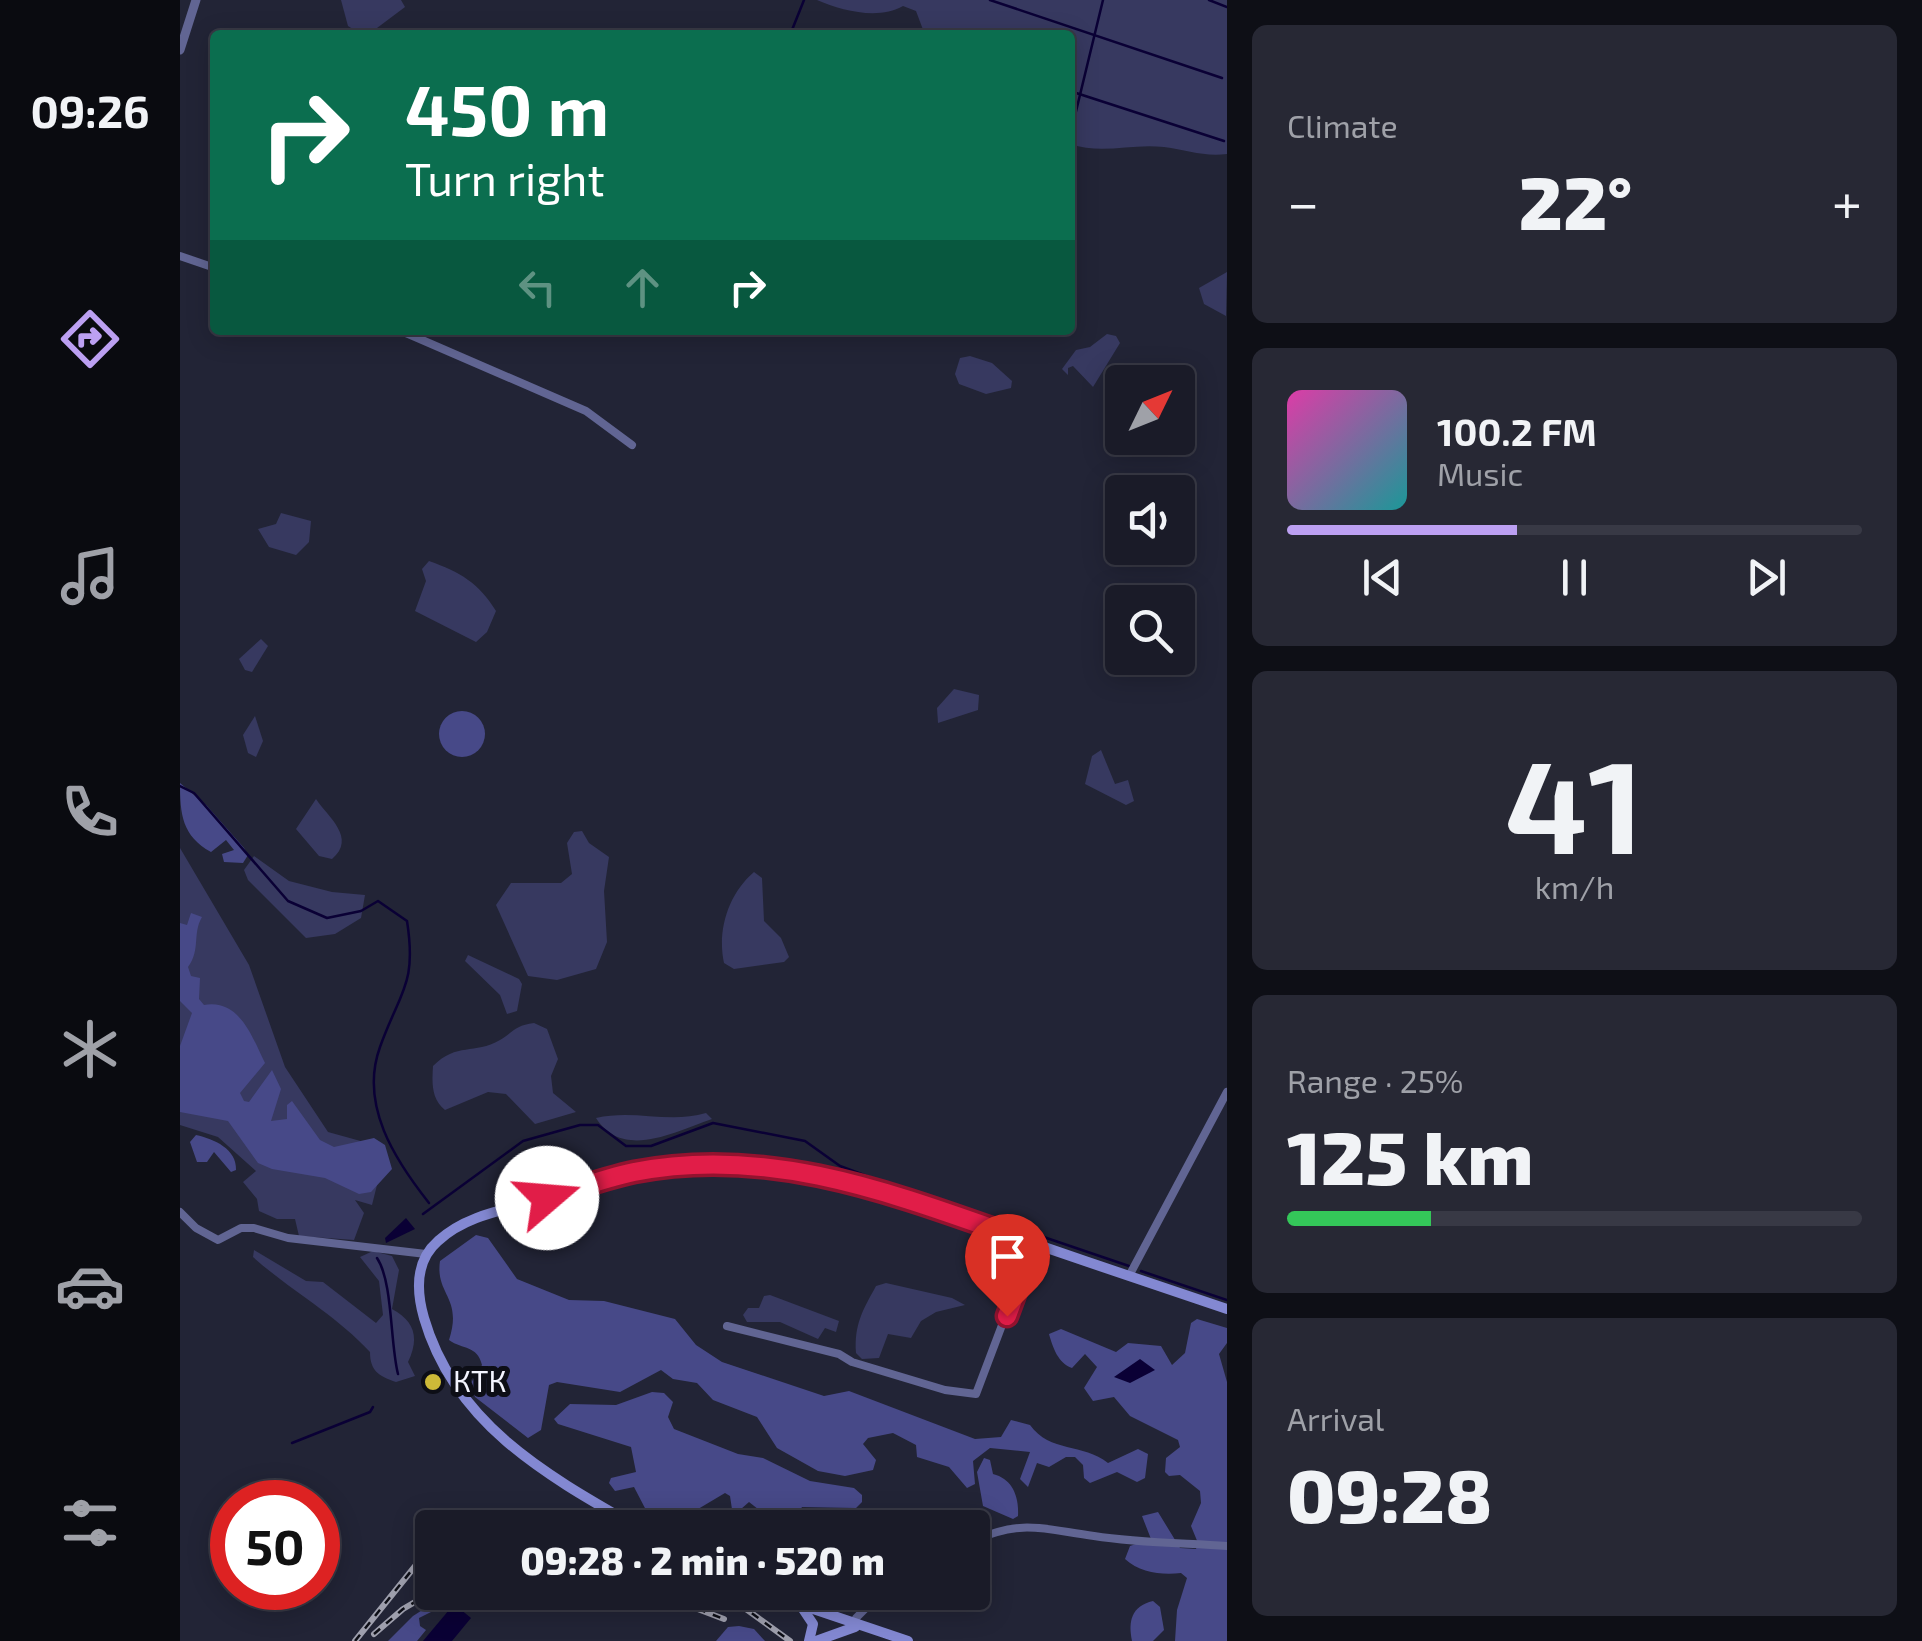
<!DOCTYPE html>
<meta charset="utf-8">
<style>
body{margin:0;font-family:"Exo 2",sans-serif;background:#272834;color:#f1f3f6;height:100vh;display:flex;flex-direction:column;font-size:38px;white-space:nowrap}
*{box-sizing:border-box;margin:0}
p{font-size:32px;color:#9fa1a8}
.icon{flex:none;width:55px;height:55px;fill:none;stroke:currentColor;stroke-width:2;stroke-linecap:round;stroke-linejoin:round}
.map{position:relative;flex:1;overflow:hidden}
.panel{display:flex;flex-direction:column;gap:25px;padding:25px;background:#0e0f16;width:695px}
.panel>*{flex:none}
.hud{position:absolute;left:30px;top:30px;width:865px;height:305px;border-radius:10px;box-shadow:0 5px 25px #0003,0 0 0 2px #383945;background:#0b6e4f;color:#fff;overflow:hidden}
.needle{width:65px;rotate:47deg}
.buttons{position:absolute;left:925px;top:365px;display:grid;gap:20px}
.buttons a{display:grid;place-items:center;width:90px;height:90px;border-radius:10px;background:#1a1b28;box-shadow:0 5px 25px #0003,0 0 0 2px #383945;font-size:50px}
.speed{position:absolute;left:30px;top:1480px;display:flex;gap:20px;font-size:50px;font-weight:700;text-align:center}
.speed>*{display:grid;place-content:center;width:130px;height:130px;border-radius:50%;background:#1a1b28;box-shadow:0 5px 25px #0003,0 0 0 2px #383945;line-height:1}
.speed .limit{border:15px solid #d22;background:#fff;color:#111}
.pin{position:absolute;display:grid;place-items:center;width:85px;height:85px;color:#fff;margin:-102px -42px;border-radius:50% 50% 50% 0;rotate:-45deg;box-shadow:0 0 10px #0007}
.pin .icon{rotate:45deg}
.me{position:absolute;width:110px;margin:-55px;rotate:72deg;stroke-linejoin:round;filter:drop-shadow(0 0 8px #0008)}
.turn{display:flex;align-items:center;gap:35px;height:210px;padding:0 30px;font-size:45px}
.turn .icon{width:130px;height:130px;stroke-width:2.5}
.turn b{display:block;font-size:70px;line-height:85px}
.lanes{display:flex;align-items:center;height:95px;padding:0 30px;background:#0003;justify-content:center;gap:50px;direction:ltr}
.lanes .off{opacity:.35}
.big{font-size:75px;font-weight:800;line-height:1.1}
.panel .card{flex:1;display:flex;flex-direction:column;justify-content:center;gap:15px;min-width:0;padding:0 35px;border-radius:15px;background:#272834}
.panel .dial{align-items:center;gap:0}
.dial b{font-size:130px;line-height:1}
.song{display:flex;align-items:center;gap:30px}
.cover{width:120px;height:120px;border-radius:15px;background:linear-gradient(135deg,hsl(320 70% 55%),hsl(180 70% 35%))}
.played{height:10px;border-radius:5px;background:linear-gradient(90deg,#bca0f2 40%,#383945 40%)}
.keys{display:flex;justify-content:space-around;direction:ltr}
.heat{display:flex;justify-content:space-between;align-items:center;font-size:55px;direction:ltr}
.charge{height:15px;border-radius:8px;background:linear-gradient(90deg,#34c759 25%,#383945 0)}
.trip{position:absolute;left:235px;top:1510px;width:575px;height:100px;border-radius:10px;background:#1a1b28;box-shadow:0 5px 25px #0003,0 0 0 2px #383945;font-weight:800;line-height:100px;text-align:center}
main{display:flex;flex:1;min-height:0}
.dock{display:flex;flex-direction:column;width:180px;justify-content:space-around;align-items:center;background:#0a0b10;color:#9fa1a8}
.dock .icon{width:70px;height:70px}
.dock .active{color:#bca0f2}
.dock b{font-size:45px;color:#f1f3f6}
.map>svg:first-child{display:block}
</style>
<main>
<nav class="dock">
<b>09:26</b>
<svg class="icon active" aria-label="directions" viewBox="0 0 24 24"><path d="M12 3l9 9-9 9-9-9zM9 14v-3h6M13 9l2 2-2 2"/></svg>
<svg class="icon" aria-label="music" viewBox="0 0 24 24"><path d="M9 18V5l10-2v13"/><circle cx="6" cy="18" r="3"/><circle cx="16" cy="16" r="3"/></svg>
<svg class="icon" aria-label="phone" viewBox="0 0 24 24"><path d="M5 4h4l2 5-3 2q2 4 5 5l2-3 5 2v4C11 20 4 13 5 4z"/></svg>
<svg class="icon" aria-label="climate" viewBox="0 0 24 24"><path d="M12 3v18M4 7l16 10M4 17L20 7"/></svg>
<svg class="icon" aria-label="car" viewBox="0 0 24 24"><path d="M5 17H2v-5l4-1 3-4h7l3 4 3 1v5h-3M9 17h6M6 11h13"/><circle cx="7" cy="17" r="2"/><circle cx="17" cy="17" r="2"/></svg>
<svg class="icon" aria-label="filters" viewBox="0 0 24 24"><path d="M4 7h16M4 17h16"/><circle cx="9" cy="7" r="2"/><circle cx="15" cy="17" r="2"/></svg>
</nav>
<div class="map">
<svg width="1047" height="1641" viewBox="0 0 1047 1641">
<rect width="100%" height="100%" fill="#222436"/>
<g fill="#373960">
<polygon points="161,0 221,0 225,7 197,28 179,33 168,26"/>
<path d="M637 0H1047V154C1024 157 1007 150 984 147 951 143 923 155 890 144V35H745L736 11 723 6C699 20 662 11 637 0Z"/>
<polygon points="1047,272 1046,316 1024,304 1019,288"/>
<polygon points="927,334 936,336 940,343 913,387 893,366 888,368 888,375 882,369 896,350 910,347"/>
<polygon points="790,356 812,363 832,381 831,388 806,394 779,384 775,374 780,358"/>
<polygon points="101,513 131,521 129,542 116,555 89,547 78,529 96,524"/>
<path d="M249 561C280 572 299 583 316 611L307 632 296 642 235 611 246 581 242 569Z"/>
<polygon points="81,639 88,646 72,672 65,670 59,659"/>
<polygon points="774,689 799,695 798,710 758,723 757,708"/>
<polygon points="75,716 83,741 76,757 68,753 63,735"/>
<polygon points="921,750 935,784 948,780 954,801 946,805 905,784 912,756"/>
<path d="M136 799C148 817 177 838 152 859L139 856 116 829Z"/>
<polygon points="402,831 409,843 429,857 424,891 427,942 416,969 377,980 348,976 316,905 331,883 381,883 392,874 387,843 394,832"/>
<polygon points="0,848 69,965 105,1067 148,1132 195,1145 197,1185 192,1205 175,1200 184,1213 174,1240 119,1236 115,1219 97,1219 79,1211 77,1199 63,1182 76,1171 38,1137 0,1125"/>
<polygon points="74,856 109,881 152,892 185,895 181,918 155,934 126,938 68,880 64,870"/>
<path d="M574 872 582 878 584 921 601 938 609 957 604 962 554 969 544 963C537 931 548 894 574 872Z"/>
<polygon points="288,955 339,979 342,984 337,1011 327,1014 320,995 285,961"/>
<path d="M354 1023 367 1029 378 1059 371 1076 373 1093 396 1112 355 1124 326 1094 308 1092 265 1110C251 1099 252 1082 253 1066 277 1042 294 1055 320 1040 333 1032 336 1025 354 1023Z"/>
<path d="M526 1113 532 1119C496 1131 443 1161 416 1118 454 1109 489 1124 526 1113Z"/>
<polygon points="409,1174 405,1180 339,1199 331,1192"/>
<path d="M74 1250 126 1281 143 1282 196 1323 203 1315 199 1281 180 1257 193 1251 212 1256 219 1270 212 1309C234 1321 240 1337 228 1362L235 1376 216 1382C199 1376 190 1371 190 1352 155 1314 111 1291 73 1257Z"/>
<path d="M706 1283 772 1298 785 1305 756 1312 741 1321 731 1338 708 1334 699 1358 682 1359 676 1353C674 1324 683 1310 696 1286Z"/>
<polygon points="590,1295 659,1321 656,1332 645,1328 638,1339 600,1322 567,1322 563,1315 568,1308 579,1308 584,1296"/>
</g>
<g fill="#474988">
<circle cx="282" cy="734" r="23"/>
<path d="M0 783 27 806 64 848 68 855 63 863 44 862 42 854 54 850 46 840 31 852C2 836 0 814 0 783Z"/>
<path d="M11 913 22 917C12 934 21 949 8 967L11 976 20 978 19 999 24 1005C60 999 72 1037 85 1063L60 1093 64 1101 69 1102 92 1070 101 1089 91 1121 107 1119V1105L112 1101 140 1140 154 1147 194 1138 205 1145 212 1169 191 1192 179 1194 145 1178 92 1169 78 1163 48 1121 0 1112V1046L12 1013 0 1001V923L7 925Z"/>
<path d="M16 1135C34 1139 57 1149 56 1170L51 1172 34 1152 27 1162H17L10 1142Z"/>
<path d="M296 1235 308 1238 337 1279 389 1300 424 1301 495 1319 516 1345 542 1362 644 1396 669 1391 795 1439 821 1437 831 1420 850 1425C870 1453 903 1443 928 1463L958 1449 968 1454 965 1478 957 1482 937 1472 910 1483 904 1478 903 1465 895 1457H886L869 1467 857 1463 848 1487 840 1479 850 1452 810 1448 793 1461 795 1484 787 1488 769 1467 737 1457 736 1445 713 1433 688 1438 683 1444 696 1460 693 1470 665 1476 638 1471 597 1448 577 1417 533 1400 517 1383 493 1379 481 1370 440 1392 377 1382 369 1385 361 1430 348 1438 295 1397 291 1383 302 1365C297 1345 283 1350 269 1340 283 1297 255 1295 260 1261Z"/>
<path d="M1017 1319 1047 1328V1343L1039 1354 1047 1382V1641H995L997 1610 1007 1578 1001 1573C982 1575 960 1573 945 1559L950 1546 971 1539 962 1516 978 1512 1000 1548 1016 1549 1018 1543 1011 1526 1021 1503 1020 1491 1000 1475 989 1476 985 1472 986 1458 1000 1447 998 1440 950 1416 934 1397 913 1401 904 1388 917 1367 905 1354 892 1368C878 1363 873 1348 869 1334L881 1329 936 1352 948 1343 981 1346 992 1365 1005 1353 1011 1323Z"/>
<polygon points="472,1392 484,1393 493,1402 488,1417 494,1429 558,1454 583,1458 630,1481 674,1488 682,1495 682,1502 676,1508 622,1507 615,1518 627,1527 604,1527 592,1511 583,1513 569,1502 553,1516 550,1496 545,1493 508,1515 518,1527 490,1527 485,1511 467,1512 454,1487 435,1491 429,1483 431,1478 456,1472 451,1447 378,1424 374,1419 390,1404 436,1405"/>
<path d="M804 1458 810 1460 813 1474C833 1479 839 1497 838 1516L833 1519 803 1506 797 1472Z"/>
<polygon points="258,1600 267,1604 239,1618 240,1626 246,1630 237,1641 208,1641 233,1616"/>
<path d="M973 1601 980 1607 984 1630 973 1641H952C948 1622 951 1606 973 1601Z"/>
<polygon points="559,1626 574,1629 585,1641 536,1641 548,1627"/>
</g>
<g fill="#0a0035">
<polygon points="226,1218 235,1229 206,1243 205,1238"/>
<polygon points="960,1359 975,1370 950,1383 934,1377"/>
<polygon points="274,1604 291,1618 272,1641 243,1641"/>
</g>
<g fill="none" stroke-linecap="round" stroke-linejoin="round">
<g stroke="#0a0035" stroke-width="2.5">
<polyline points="810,0 1042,78"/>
<polyline points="1029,0 1047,7"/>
<polyline points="610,35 624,0"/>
<polyline points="890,91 1044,141"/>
<polyline points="891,132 923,0"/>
<path d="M0 786 14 793 108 901 147 918 181 911 198 901 227 921C237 985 220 991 200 1047 179 1105 215 1160 249 1203"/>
<polyline points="243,1214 343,1141 400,1125 418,1125 446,1146 471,1146 533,1123 625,1141 660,1166 716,1187 949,1266"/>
<path d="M197 1258C213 1282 210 1343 218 1374"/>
<polyline points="961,1271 1047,1300"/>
<polyline points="112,1443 190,1412 193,1407"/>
</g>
<g stroke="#616593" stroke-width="8">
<polyline points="0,256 35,268"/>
<polyline points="219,330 406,411 452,445"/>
<polyline points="0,1212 16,1228 38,1240 61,1228 74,1228 108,1238 246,1254"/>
<polyline points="949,1276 1047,1092"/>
<polyline points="547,1326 659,1354 672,1362 765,1390 796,1394 853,1243"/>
<path d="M792 1541C844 1519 862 1529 914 1536 958 1543 1003 1543 1047 1546"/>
<polyline points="676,1627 676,1618 702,1592"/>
</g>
<polyline stroke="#616593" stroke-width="9" points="0,50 16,0"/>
<g stroke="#8388d2" stroke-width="10">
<path d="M459 1528C368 1476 275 1425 244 1318 236 1290 235 1261 258 1241 288 1213 332 1209 370 1197 452 1173 514 1160 600 1168 671 1174 737 1202 803 1226 884 1254 966 1282 1047 1309"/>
<polyline points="583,1592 728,1641"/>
<polyline points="623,1609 633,1624 629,1641"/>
<polyline points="636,1641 675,1627"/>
</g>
<g stroke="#9e9fad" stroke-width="6">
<g id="rail">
<polyline points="473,1592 544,1619"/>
<polyline points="529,1592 566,1609 610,1641"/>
<polyline points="194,1634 223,1609 252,1592"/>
<polyline points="175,1641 252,1545"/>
</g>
</g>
<use href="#rail" stroke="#0d0e16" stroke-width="2.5" stroke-dasharray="8" stroke-linecap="butt"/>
</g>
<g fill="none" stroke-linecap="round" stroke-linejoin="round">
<g stroke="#92132f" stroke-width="25">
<path id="route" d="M367 1198C396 1189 425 1178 454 1172 595 1144 724 1198 854 1243L827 1316"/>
</g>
<use href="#route" stroke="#e11d48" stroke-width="18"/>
</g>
<circle fill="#cdb938" stroke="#0d0e16" stroke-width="4" cx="253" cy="1382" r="10"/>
<g text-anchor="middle" stroke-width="10" stroke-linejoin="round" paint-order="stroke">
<g font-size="30" fill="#f3f4fe" stroke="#0d0e16" text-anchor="start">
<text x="273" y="1392">КТК</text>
</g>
</g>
</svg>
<div class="buttons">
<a><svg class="needle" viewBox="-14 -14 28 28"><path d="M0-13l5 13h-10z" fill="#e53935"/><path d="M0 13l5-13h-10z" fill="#9fa1a8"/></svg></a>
<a><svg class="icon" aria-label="sound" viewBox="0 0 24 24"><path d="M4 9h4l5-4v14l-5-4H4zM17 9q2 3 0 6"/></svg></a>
<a><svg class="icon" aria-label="search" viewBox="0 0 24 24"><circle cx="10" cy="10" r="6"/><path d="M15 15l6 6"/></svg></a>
</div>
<div class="speed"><div class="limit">50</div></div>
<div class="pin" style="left:827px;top:1316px;background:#d93025"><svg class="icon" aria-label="arrive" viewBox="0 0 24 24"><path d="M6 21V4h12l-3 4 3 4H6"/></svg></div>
<svg class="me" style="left:367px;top:1198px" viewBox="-20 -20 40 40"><circle r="19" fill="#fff"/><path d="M0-13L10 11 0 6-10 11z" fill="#e11d48"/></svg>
<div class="trip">09:28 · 2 min · 520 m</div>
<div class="hud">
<div class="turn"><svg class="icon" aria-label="right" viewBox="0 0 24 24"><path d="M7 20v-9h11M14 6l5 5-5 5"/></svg><div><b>450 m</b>Turn right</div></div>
<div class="lanes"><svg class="icon off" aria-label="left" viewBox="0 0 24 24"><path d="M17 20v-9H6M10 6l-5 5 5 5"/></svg><svg class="icon off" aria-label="ahead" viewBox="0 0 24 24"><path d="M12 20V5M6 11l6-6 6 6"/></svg><svg class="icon" aria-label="right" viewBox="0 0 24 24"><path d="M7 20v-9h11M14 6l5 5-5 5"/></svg></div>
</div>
</div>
<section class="panel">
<div class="card"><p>Climate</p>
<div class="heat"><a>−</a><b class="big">22°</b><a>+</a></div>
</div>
<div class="card">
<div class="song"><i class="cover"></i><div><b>100.2 FM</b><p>Music</p></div></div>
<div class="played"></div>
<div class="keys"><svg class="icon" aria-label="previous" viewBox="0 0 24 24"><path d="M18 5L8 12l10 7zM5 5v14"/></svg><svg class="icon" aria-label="pause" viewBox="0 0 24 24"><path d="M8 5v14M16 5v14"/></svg><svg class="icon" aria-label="next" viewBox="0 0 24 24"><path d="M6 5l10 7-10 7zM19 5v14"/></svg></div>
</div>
<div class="card dial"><b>41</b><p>km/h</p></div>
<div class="card"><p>Range · 25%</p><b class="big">125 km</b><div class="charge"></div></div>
<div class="card"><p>Arrival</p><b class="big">09:28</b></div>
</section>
</main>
